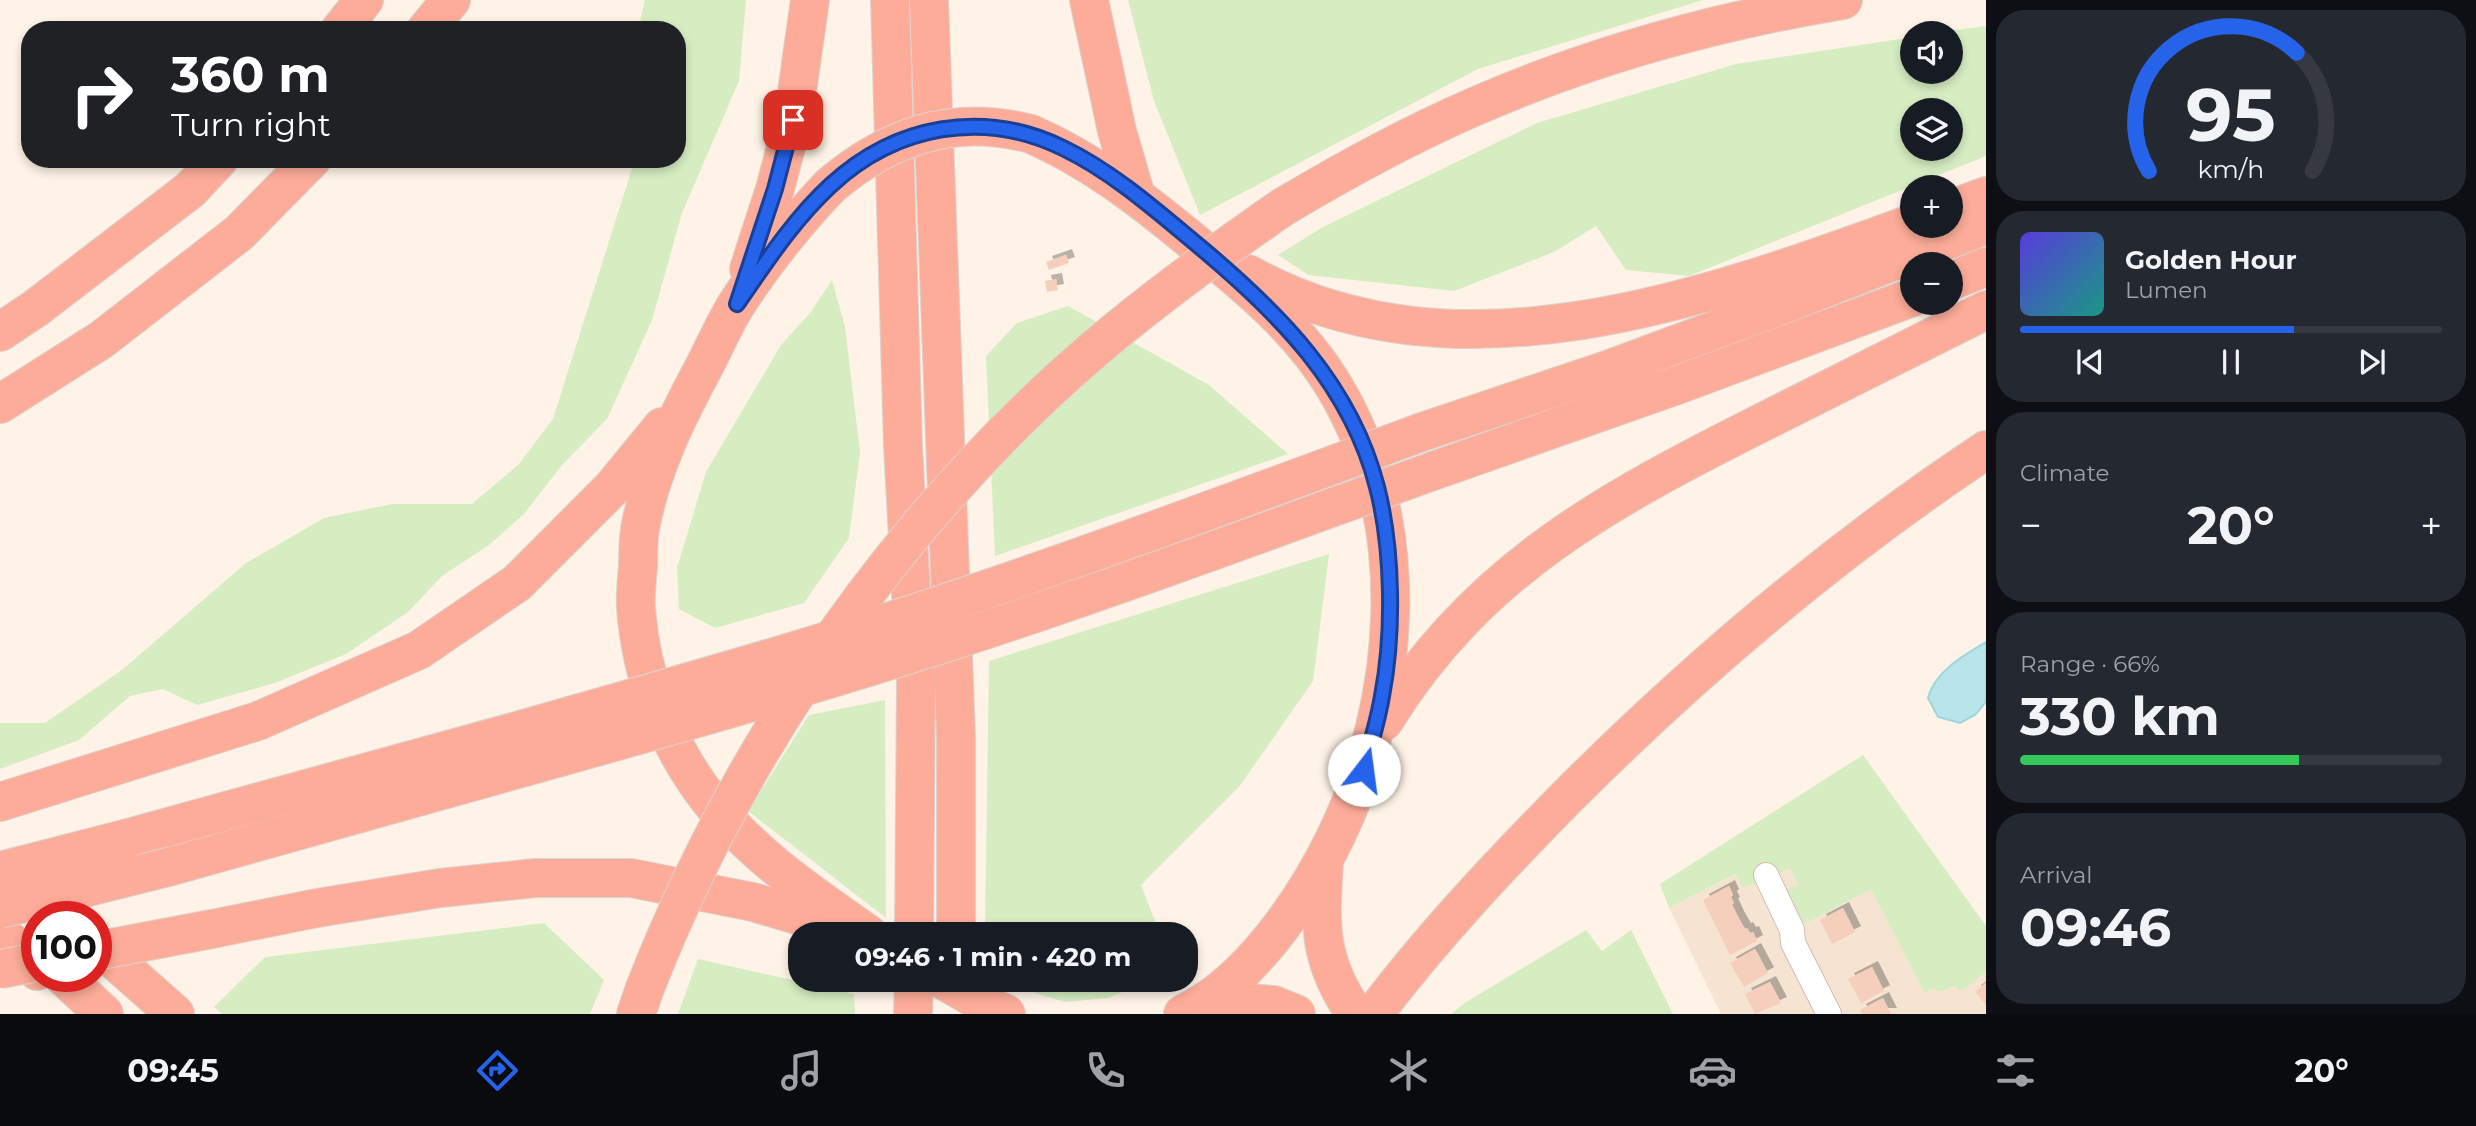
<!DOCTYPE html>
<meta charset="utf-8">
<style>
body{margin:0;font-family:Montserrat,sans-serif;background:#242831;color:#f1f3f6;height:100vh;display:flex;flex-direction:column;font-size:26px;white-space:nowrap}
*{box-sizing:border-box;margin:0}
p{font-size:23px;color:#9ea1a6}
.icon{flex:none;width:38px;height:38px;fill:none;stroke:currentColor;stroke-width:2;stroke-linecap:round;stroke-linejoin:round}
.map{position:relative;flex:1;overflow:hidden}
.drawer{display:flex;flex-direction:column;gap:10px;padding:10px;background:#0d0f14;width:490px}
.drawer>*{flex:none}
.banner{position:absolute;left:21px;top:21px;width:665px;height:147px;border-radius:28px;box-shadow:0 4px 10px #0003;background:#202124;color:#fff;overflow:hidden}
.controls{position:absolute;left:1900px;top:21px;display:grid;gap:14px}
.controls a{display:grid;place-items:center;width:63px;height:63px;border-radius:50%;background:#171b24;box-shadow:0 4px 10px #0003;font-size:35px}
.speed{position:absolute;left:21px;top:901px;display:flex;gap:14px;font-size:35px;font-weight:700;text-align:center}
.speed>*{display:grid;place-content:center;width:91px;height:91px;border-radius:50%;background:#171b24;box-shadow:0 4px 10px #0003;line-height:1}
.speed .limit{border:10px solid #d22;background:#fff;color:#111}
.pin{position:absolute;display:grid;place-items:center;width:60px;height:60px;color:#fff;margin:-30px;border-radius:14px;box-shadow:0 4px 10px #0006}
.me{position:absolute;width:77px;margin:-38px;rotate:15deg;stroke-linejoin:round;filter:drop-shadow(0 0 5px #0008)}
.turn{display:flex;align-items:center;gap:24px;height:147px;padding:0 35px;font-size:32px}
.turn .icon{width:91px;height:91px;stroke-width:2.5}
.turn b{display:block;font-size:49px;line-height:60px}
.big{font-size:52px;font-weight:700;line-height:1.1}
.drawer .tile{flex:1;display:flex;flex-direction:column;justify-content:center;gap:10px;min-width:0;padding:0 24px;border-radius:28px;background:#242831}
.drawer .dial{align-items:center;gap:0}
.dial svg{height:182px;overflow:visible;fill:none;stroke:#363941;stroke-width:7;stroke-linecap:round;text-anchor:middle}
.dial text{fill:#f1f3f6;stroke:none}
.song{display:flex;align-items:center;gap:21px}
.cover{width:84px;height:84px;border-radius:10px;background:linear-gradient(135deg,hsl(250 70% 55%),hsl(170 70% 35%))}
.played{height:7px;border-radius:4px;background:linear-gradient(90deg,#2563eb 65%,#363941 65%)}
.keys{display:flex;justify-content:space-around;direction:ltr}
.heat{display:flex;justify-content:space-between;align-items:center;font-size:38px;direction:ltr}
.charge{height:10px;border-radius:5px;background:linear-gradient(90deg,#34c759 66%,#363941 0)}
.trip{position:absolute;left:788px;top:922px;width:410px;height:70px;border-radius:28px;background:#171b24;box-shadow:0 4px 10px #0003;font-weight:700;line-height:70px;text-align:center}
.menu{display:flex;height:112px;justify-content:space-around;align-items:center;background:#090b0e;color:#9ea1a6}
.menu .icon{width:49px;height:49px}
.menu .on{color:#2563eb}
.menu b{font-size:32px;color:#f1f3f6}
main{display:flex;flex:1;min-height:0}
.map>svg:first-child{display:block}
</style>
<main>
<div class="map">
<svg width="1986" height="1014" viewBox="0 0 1986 1014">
<defs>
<filter id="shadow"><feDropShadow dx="6" dy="-6" stdDeviation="0" flood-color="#0004"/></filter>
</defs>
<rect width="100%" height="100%" fill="#fef3e6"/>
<polygon fill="#f6e4d3" points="1790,869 1798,884 1784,891 1871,889 1924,993 1933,988 1939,992 1956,986 1961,990 1986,972 1986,1014 1721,1014 1669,908 1736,874 1761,879"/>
<g fill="#d6edc2" fill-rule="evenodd">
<polygon points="645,0 746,0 739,81 682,213 652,320 607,419 562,465 524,514 489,545 442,576 408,612 346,654 275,683 197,705 163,689 130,696 79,740 0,769 0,723 45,723 122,670 246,563 324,518 392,504 472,504 518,465 553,419 635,159 677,159 677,30 638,30"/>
<polygon points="1128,0 1703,0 1478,69 1200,215 1154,101"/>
<path d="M1986 26V156L1689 276 1626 270 1596 226 1554 252 1454 291 1308 275 1278 255 1323 227 1537 123 1736 64 1913 37V72H1951V33H1934ZM1913 110H1951V149H1913Z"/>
<polygon points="832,280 845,327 860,452 849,538 804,603 715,628 679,609 677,568 706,472 781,345 810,313"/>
<polygon points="1068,306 1209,385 1288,454 995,556 986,356 1017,323"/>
<polygon points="1329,554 1313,681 1239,787 1141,885 1160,934 985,934 989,661"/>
<polygon points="885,700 886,918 748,811 809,715"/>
<polygon points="1863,755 1986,926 1986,972 1961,991 1956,986 1939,992 1933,988 1924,993 1871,889 1806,923 1798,920 1783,891 1798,884 1790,869 1743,888 1735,874 1669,908 1660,884"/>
<polygon points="544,923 604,980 590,1014 222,1014 214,1007 265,957"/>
<polygon points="1586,930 1602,951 1631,930 1673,1014 1451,1014 1466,1002"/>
<polygon points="698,959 854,994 855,1014 678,1014"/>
<polygon points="993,980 1151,980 1108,998 1065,1002"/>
</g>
<path fill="#b8e5e9" stroke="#9dd6dc" stroke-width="2" d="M1986 642V702L1975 715 1960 723 1938 717 1928 698C1935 671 1963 656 1986 642Z"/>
<g fill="#f5cfbb" filter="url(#shadow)">
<polygon points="1066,255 1069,263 1049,270 1046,262"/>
<polygon points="1056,279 1058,290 1047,292 1045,281"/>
<polygon points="1729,886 1733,895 1731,897 1734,903 1732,904 1738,917 1745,929 1747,928 1750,933 1753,932 1757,941 1730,955 1703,900"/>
<polygon points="1843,908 1855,932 1832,944 1820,920"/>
<polygon points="1755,949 1768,973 1744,987 1730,963"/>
<polygon points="1872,967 1884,991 1861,1003 1848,979"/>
<polygon points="1770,982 1781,1003 1755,1014 1745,994"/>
<polygon points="1986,983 1986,1006 1975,991"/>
<polygon points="1883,998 1891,1014 1862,1014 1860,1010"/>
</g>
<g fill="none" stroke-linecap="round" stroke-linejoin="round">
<g stroke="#d3bcad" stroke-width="26">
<polyline id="street" points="1766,875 1792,930 1793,943 1829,1014"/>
</g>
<g stroke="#dcd3cf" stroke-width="40">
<g id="highway">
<polyline points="890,0 903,446 916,683 914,934"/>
<polyline points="929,0 956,737 956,934"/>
<polyline points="1089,0 1117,131 1136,196"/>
<polyline points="340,30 364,0"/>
<polyline points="426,30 451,0"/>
<path d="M1031 134C1093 161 1145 202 1197 245 1247 286 1301 330 1335 388 1415 522 1402 699 1336 836 1305 900 1249 983 1183 1014"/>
<path d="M830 186C796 222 765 260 738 302 725 322 715 346 704 367 677 417 652 468 641 524 638 537 638 552 638 566 637 580 635 594 636 608 641 676 666 744 708 798 751 854 811 894 868 934"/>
<path d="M1283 207C1345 170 1409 135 1476 106 1593 55 1718 21 1843 0"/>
<polyline points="1951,209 1986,196"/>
<polyline points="749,269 775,189 793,120 810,0"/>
<path d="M1248 274C1456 390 1708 298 1913 223"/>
<polyline points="1951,281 1986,267"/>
<polyline points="0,332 36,308 190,190 219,159"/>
<polyline points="0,404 101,340 239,233 312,159"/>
<polyline points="1422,432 1607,370 1782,305 1986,225"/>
<polyline points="1433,471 1683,383 1913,297"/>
<path d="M1384 721C1478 568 1612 498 1767 420 1840 384 1913 347 1986 310"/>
<polyline points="0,802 258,721 419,650 517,583 612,488 662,427"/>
<polyline points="128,838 524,729"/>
<path d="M1324 863C1320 926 1318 960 1355 1014"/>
<polyline points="172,866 536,764"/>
<polyline points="23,879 66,917"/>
<polyline points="217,928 317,908 440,888 535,878 631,878 753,902 844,929"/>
<polyline points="0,931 37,971"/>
<polyline points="96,944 175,1014"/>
<polyline points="63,976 104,1014"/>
<polyline points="1208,1000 1274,1005 1296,1014"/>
<polyline points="981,1002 1006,1014"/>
<polyline points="636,1014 645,988"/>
<polyline points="913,1014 914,980"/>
<path d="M1374 1014C1432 937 1499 866 1567 797 1695 669 1835 550 1986 450"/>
</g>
</g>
<use href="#street" stroke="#fff" stroke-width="24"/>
<use href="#highway" stroke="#fcac98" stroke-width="38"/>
<g stroke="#dcd3cf" stroke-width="40" stroke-linecap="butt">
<g id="highway-bridge">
<path d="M830 186C890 135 954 114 1031 134"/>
<path d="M524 729C663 689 802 651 940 605 1102 551 1262 491 1422 432"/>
<path d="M536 764C668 727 801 689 933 647 1101 593 1267 531 1433 471"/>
<polyline points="0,871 128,838"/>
<polyline points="0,909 172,866"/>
<polyline points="96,951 217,928"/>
<polyline points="0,969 37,962"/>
<polyline points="943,980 981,1002"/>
<path d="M645 988C731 768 867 563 1038 400 1113 328 1198 266 1283 207"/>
</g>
</g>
<use href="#highway-bridge" stroke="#fcac98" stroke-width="38"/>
</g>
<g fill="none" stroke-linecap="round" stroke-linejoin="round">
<g stroke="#184099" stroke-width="18">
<path id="route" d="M793 120 775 189 737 304C766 262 794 219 831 185 896 125 983 109 1063 148 1113 172 1158 212 1200 247 1279 313 1351 385 1377 487 1393 549 1394 634 1382 696 1378 721 1370 745 1364 770"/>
</g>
<use href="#route" stroke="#2563eb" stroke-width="12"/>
</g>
</svg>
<div class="controls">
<a><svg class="icon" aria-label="sound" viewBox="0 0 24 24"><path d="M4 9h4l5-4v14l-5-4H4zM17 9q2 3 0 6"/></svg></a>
<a><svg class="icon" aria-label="layers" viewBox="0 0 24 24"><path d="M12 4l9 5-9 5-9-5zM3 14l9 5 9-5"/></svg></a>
<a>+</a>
<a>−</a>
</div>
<div class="speed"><div class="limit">100</div></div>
<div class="pin" style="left:793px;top:120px;background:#d93025"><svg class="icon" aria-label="arrive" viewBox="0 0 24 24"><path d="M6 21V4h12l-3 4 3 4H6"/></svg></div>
<svg class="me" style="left:1364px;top:770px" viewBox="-20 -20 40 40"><circle r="19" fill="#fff"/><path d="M0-13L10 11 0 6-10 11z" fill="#2563eb"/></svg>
<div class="trip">09:46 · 1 min · 420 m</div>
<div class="banner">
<div class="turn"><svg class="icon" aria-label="right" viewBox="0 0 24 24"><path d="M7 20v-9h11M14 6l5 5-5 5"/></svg><div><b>360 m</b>Turn right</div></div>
</div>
</div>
<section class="drawer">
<div class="tile dial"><svg viewBox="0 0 100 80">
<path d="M14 69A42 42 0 1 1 86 69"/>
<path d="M14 69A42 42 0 0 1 79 17" stroke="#2563eb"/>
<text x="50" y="56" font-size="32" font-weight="700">95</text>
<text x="50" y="72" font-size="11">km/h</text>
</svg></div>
<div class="tile">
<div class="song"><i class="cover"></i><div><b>Golden Hour</b><p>Lumen</p></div></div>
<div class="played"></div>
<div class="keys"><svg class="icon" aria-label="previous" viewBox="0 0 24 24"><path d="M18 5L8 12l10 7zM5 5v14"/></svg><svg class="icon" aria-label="pause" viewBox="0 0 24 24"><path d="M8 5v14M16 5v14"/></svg><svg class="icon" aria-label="next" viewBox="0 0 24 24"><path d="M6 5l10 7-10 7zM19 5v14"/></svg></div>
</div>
<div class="tile"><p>Climate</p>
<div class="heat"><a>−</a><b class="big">20°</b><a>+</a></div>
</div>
<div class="tile"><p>Range · 66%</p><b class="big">330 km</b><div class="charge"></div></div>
<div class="tile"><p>Arrival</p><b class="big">09:46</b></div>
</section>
</main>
<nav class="menu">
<b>09:45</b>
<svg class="icon on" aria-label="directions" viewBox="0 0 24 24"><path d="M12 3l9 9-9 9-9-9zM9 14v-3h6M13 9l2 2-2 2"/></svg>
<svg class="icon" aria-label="music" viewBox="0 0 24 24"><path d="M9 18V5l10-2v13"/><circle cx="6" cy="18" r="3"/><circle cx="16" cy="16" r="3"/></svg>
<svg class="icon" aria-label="phone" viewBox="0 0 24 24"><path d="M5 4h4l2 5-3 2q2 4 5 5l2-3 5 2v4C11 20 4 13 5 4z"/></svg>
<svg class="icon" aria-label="climate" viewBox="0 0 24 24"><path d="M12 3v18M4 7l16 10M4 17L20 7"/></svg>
<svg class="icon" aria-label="car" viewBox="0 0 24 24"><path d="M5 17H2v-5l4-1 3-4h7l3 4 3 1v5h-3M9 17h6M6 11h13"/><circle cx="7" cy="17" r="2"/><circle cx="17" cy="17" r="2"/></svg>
<svg class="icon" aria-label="filters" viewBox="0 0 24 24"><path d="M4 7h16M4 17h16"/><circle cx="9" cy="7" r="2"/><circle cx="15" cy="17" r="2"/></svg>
<b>20°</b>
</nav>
